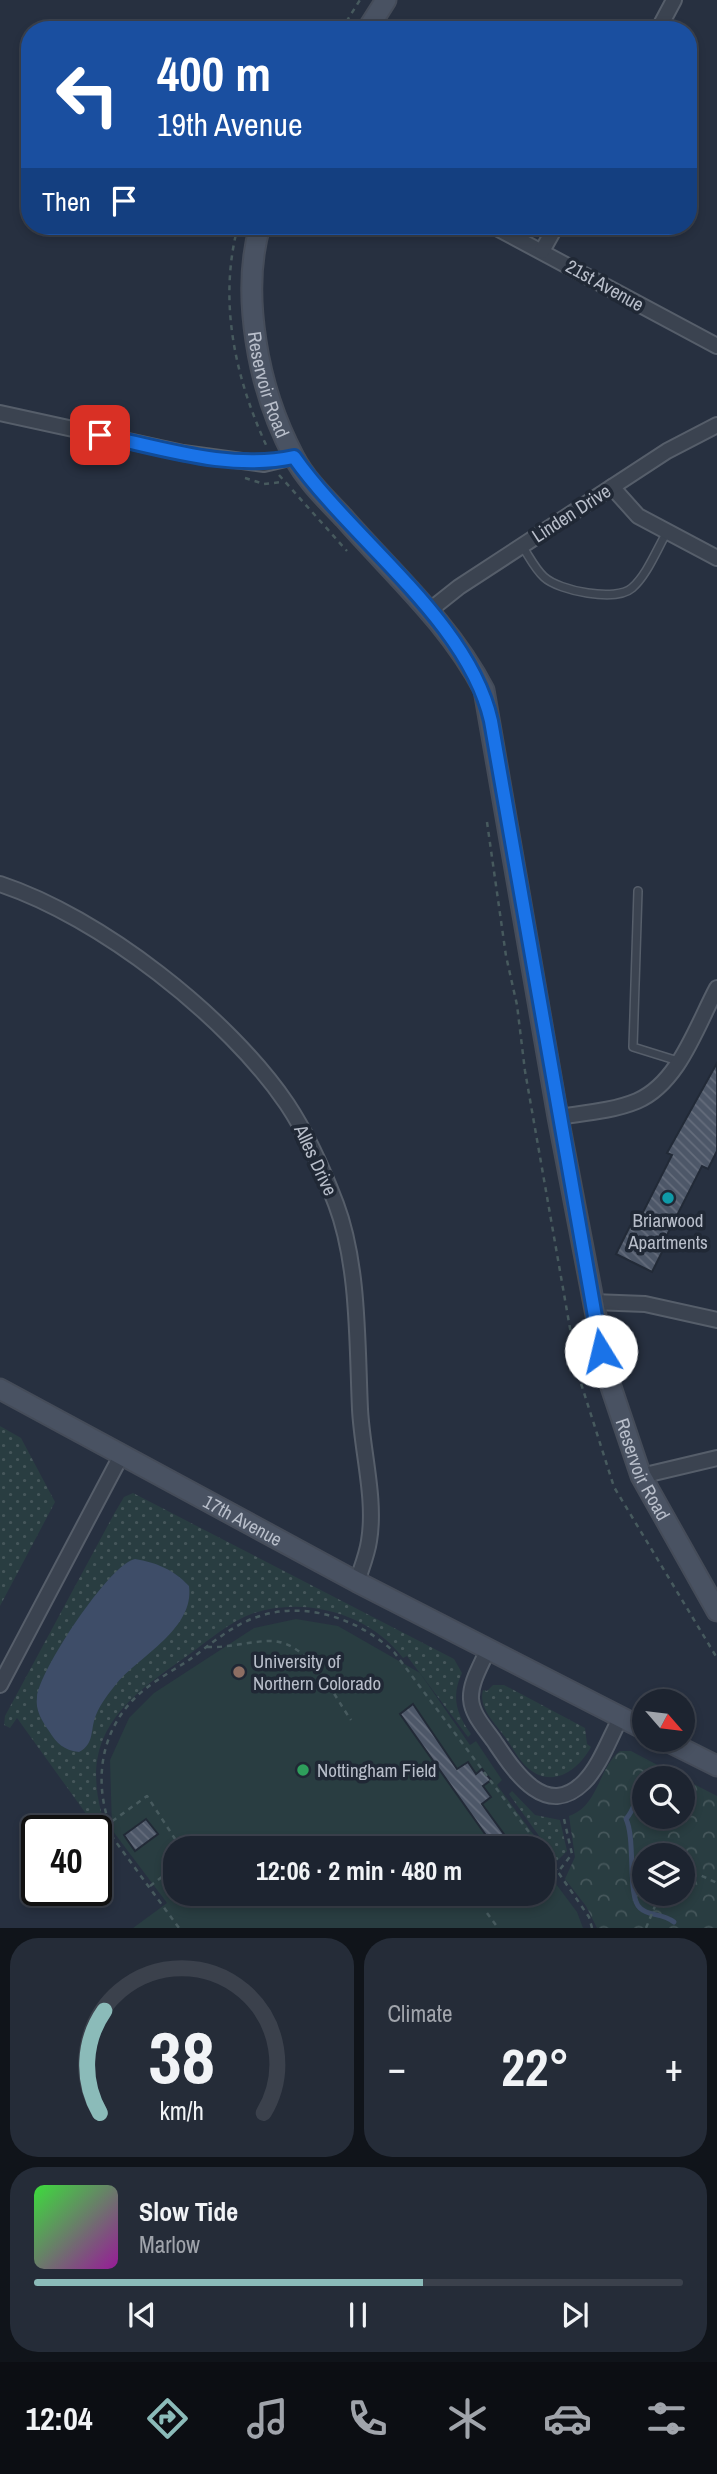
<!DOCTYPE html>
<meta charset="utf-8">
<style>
body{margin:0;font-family:"Archivo Narrow",sans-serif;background:#252c38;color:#f1f3f6;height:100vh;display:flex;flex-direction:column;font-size:26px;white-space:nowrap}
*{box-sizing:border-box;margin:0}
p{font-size:23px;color:#a0a4ab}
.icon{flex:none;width:38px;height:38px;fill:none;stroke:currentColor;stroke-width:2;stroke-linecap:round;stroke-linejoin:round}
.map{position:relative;height:1928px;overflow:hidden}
.drawer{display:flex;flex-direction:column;gap:10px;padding:10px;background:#10141a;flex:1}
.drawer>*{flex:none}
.hud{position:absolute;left:21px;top:21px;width:676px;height:214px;border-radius:28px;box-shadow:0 4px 10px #0003,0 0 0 2px #3b414c;background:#1a4fa0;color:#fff;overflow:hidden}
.needle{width:46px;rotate:118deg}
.buttons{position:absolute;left:632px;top:1689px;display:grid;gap:14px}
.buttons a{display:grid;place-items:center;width:63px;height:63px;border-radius:50%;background:#1d2430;box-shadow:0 4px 10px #0003,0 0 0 2px #3b414c;font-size:35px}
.speed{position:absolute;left:21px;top:1815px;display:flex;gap:14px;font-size:35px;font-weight:700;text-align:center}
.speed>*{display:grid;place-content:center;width:91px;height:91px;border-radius:50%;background:#1d2430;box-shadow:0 4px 10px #0003,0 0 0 2px #3b414c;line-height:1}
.speed .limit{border:4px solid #111;border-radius:10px;background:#fff;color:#111}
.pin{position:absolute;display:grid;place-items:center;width:60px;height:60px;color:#fff;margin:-30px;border-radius:14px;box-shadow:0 4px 10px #0006}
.me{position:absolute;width:77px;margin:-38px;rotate:351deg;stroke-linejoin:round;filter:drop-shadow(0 0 5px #0008)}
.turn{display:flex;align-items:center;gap:24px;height:147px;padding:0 21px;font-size:32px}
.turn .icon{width:91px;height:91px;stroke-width:2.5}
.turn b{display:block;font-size:49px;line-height:60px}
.then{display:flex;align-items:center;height:66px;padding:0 21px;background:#0003;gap:14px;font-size:26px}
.big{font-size:52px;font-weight:700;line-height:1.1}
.drawer .card{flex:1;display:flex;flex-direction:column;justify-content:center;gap:10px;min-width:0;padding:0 24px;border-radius:28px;background:#252c38}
.drawer .dial{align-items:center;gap:0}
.dial svg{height:182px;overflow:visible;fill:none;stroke:#3b414c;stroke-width:7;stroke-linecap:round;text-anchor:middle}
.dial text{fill:#f1f3f6;stroke:none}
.song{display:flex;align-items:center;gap:21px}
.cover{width:84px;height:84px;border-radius:10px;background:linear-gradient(135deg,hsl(120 70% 55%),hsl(300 70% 35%))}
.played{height:7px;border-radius:4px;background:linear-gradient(90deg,#8bbbb9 60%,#3b414c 60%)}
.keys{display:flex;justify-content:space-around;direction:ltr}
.heat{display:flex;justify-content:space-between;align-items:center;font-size:38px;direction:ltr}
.drawer .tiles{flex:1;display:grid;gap:10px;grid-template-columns:1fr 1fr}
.card:last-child{grid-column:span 2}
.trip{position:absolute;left:163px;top:1836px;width:392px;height:70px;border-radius:28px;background:#1d2430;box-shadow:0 4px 10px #0003,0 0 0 2px #3b414c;font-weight:700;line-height:70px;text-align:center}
.menu{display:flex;height:112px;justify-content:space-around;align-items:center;background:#0c0e13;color:#a0a4ab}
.menu .icon{width:49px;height:49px}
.menu .selected{color:#8bbbb9}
.menu b{font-size:32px;color:#f1f3f6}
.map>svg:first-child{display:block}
</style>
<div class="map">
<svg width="717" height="1928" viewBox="0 0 717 1928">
<defs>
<pattern id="grass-dots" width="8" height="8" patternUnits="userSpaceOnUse" patternTransform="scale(1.75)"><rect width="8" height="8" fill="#293d41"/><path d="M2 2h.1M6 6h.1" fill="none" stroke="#46575b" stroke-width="1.8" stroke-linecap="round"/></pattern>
<pattern id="forest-crowns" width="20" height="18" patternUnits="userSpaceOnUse" patternTransform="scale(1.75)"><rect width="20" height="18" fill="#293d41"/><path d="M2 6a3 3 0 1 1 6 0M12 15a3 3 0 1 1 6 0" fill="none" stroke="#46575b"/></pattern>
<pattern id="building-back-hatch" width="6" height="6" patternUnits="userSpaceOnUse" patternTransform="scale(1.75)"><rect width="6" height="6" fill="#4d5768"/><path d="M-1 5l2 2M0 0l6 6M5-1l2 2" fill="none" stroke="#656d7c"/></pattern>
</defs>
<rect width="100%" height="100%" fill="#273040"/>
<g fill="url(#grass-dots)">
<polygon points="0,1426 21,1438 55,1502 0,1606"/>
<path d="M133 1493 454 1659 462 1673C451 1696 456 1714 471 1734L468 1737 407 1656 403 1658C370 1614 306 1596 254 1613 230 1621 208 1641 187 1656 127 1698 79 1733 102 1815L92 1822 17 1718 10 1728 4 1725 5 1716 114 1514 124 1497Z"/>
<path d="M493 1685H504L585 1728 587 1744 591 1747C579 1769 554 1789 529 1769 519 1761 513 1748 505 1737 495 1723 478 1708 483 1690L487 1691Z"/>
<polygon points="512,1791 535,1815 560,1820 567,1851 557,1861 509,1794"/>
</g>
<path fill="url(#forest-crowns)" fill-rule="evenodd" d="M620 1751H631L682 1778H644V1816H682V1778L717 1796V1928H597L586 1906 565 1879 575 1857 569 1816C599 1806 598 1768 620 1751ZM644 1855H682V1894H644Z"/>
<path fill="#293d41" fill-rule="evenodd" d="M296 1619 338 1626 420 1673 470 1745 476 1741 502 1780 497 1785 553 1861 544 1868 577 1912 583 1928H133L167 1903 112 1830 110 1760 129 1718 154 1693 254 1628ZM175 1848H542V1894H175Z"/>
<path fill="#3e4d68" d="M135 1559C157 1563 173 1569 189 1586 195 1628 140 1656 117 1683 109 1693 101 1703 96 1715 90 1729 95 1744 79 1752 65 1751 56 1743 49 1731 42 1721 35 1710 37 1697 39 1671 110 1563 135 1559Z"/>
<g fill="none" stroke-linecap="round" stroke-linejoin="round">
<g stroke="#3e4d68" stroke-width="5">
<polyline points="647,1778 647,1775"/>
<path d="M644 1786C635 1795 636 1808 626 1819 636 1839 627 1897 640 1908 649 1917 661 1912 674 1922"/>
</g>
</g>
<g fill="url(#building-back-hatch)" stroke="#222a37" stroke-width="2">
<polygon points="717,1063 717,1151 708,1169 702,1166 662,1245 665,1246 652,1272 616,1254 630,1226 635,1228 672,1155 667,1153"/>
<polygon points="413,1704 457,1769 468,1762 476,1774 482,1769 491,1780 483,1786 491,1797 482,1804 514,1848 495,1848 400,1714"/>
<polygon points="146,1819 158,1834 135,1851 124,1835"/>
</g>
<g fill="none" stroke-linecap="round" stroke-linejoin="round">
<g stroke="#565e6a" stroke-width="10">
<g id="lane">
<path d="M522 546C529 556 535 569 544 577 559 591 616 602 632 588 647 575 657 549 667 532"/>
<polyline points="638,891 633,1047 678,1061"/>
</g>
</g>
<g stroke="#565e6a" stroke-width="18">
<g id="street">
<polyline points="658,30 674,0"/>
<polyline points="493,226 717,346"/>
<polyline points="542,251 556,226"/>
<polyline points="0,413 183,453 264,464 294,457"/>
<polyline points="612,487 638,516 717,558"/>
<polyline points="430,610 459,587 667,451 717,425"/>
<path d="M0 884C100 917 227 1016 287 1104 307 1134 323 1170 336 1204 359 1265 357 1344 360 1409 362 1451 376 1499 369 1541 367 1555 361 1569 357 1582"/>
<path d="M558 1117C584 1113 613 1111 637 1101 679 1083 697 1025 717 988"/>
<polyline points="593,1302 645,1304 717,1320"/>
<polyline points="641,1476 717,1458"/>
<path d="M488 1649C482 1664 470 1682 471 1699 472 1715 485 1728 494 1741 513 1769 545 1821 584 1782 600 1766 610 1737 621 1717"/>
<polyline points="0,1685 122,1454"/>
</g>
</g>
<g stroke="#454c59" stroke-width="23">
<g id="secondary">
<polyline points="367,30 386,0"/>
<path id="s1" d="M260 226C249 264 250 302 256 341 262 381 275 421 294 457 306 480 326 499 344 518 393 574 449 623 484 690L558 1117 608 1378 641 1476 717 1611"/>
<path id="s2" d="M0 1389 357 1582 644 1729"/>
<polyline points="665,1740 717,1766"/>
</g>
</g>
<g stroke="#475a5e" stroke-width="2.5" stroke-dasharray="5 5" stroke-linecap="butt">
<polyline points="341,30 360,0"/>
<path d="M238 226C218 301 235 378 267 447"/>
<polyline points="279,475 347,551"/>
<polyline points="245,478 264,484 282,482"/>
<polyline points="487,822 506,956 517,1005 525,1071 578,1374 614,1487 717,1658"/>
<path d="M207 1647C227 1648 247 1642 267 1641 307 1638 332 1693 351 1720"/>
<polyline points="564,1819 572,1854 558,1872 589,1917 592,1928"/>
<path d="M109 1823C94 1779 101 1730 137 1696 152 1682 172 1671 189 1660 210 1645 232 1625 257 1617 305 1600 359 1619 394 1652L541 1848"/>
<polyline points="105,1827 179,1928"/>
<polyline points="96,1833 147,1796 181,1848"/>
<polyline points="542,1850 558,1872"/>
<polyline points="682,1877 700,1875 717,1883"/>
<polyline points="150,1886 175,1867"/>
<polyline points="487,1913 498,1928"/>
<polyline points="646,1928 660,1894"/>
</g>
<use href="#lane" stroke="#3b4350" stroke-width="7"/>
<use href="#street" stroke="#3b4350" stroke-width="14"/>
<use href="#secondary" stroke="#495262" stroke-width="19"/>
</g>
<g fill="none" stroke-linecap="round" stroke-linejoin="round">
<g stroke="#114b97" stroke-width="18">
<path id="route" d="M100 435C162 448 231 471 294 457 354 542 468 620 491 721L601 1351"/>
</g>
<use href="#route" stroke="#1a73e8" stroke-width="12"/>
</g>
<circle fill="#0f9aa8" stroke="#202835" stroke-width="2.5" cx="668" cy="1198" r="7"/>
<circle fill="#8d6e63" stroke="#202835" stroke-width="2.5" cx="239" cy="1672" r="7"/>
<circle fill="#2e9e5b" stroke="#202835" stroke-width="2.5" cx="303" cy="1770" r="7"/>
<g text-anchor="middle" stroke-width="7" stroke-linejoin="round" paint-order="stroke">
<g font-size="19" fill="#b8beca" stroke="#202835">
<text transform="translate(605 285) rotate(29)" y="7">21st Avenue</text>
<text dy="7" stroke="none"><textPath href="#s1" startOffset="161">Reservoir Road</textPath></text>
<text transform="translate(571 513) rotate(-33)" y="7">Linden Drive</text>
<text transform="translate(316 1160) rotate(65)" y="7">Alles Drive</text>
<text dy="7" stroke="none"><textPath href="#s1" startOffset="1337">Reservoir Road</textPath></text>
<text dy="7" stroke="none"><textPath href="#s2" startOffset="276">17th Avenue</textPath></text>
</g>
<g font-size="19" fill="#b8beca" stroke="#202835" text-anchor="start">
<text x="668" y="1227" text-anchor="middle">Briarwood<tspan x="668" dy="22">Apartments</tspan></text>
<text x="253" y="1668">University of<tspan x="253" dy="22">Northern Colorado</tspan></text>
<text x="317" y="1777">Nottingham Field</text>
</g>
</g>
</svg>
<div class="buttons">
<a><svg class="needle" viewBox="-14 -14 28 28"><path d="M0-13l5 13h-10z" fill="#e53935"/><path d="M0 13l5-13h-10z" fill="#a0a4ab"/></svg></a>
<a><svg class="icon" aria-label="search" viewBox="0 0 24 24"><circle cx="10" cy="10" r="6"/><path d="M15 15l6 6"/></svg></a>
<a><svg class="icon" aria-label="layers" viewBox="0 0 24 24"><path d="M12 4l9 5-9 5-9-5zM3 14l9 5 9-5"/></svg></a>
</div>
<div class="speed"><div class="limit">40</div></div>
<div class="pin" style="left:100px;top:435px;background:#d93025"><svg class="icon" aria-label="arrive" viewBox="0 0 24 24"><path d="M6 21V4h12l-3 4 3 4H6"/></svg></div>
<svg class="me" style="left:601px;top:1351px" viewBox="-20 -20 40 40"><circle r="19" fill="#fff"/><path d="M0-13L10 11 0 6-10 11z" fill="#1a73e8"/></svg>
<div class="trip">12:06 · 2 min · 480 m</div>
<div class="hud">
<div class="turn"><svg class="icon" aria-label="left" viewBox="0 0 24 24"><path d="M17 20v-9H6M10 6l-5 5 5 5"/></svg><div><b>400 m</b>19th Avenue</div></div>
<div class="then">Then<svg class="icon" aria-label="arrive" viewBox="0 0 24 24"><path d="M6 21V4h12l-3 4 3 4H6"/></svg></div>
</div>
</div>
<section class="drawer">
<div class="tiles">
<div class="card dial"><svg viewBox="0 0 100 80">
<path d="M14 69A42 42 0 1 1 86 69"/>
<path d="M14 69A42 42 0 0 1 16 24" stroke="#8bbbb9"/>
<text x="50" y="56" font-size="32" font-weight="700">38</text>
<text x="50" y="72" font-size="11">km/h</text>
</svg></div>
<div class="card"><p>Climate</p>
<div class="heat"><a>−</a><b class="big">22°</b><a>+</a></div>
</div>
<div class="card">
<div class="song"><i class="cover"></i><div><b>Slow Tide</b><p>Marlow</p></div></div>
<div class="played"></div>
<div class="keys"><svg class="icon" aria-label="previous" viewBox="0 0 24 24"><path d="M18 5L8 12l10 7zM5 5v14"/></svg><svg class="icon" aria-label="pause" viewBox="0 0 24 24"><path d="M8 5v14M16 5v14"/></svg><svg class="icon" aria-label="next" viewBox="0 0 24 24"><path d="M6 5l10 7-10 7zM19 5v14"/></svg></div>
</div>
</div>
</section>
<nav class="menu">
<b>12:04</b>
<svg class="icon selected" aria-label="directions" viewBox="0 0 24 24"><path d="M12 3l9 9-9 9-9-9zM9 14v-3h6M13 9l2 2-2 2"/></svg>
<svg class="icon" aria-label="music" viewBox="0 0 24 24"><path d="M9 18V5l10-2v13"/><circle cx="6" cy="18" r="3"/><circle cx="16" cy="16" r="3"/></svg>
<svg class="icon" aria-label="phone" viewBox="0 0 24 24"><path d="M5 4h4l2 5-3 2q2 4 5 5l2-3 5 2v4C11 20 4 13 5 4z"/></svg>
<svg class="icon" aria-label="climate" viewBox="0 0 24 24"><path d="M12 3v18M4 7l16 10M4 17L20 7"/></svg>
<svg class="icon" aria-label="car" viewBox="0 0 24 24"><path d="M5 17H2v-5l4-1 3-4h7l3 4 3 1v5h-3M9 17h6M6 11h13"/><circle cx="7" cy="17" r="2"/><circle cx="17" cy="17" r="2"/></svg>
<svg class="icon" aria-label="filters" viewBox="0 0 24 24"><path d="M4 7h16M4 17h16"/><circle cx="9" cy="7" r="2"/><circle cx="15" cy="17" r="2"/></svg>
</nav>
